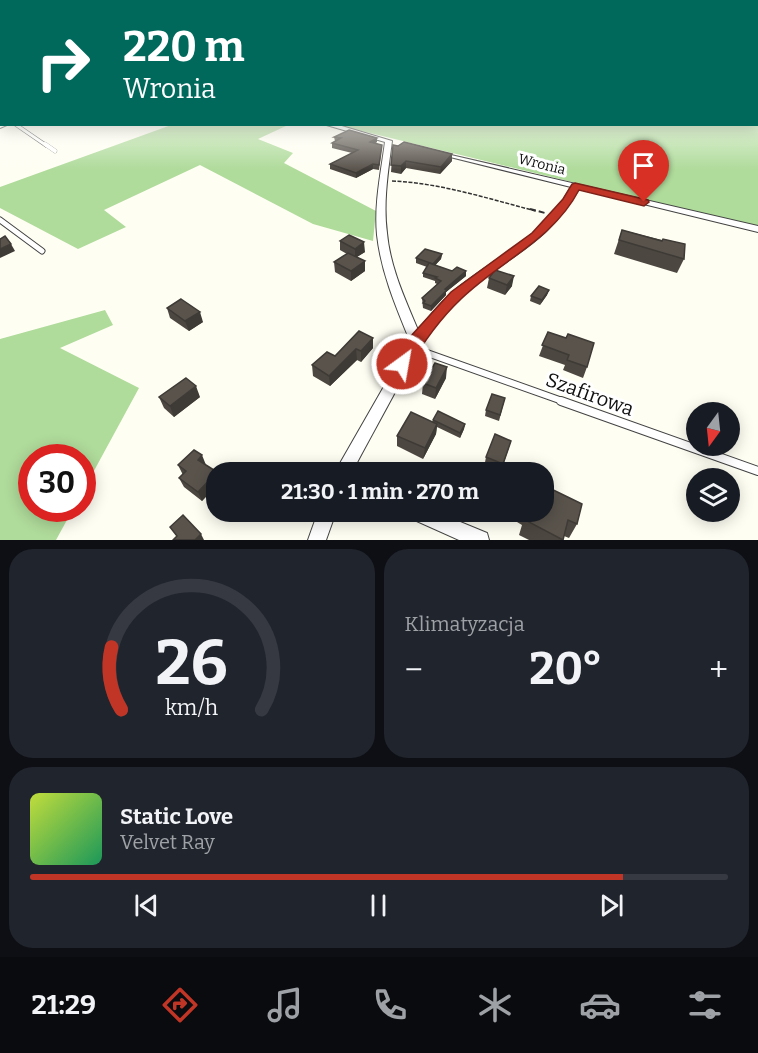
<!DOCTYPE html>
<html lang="pl">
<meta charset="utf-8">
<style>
body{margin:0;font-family:Bitter,serif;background:#20242c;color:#f1f3f6;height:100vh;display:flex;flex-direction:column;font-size:22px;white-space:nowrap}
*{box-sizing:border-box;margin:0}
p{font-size:20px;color:#9ea1a6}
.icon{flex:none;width:33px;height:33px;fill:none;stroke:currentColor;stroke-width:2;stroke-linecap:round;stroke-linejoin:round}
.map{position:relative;height:540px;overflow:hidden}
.side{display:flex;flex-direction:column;gap:9px;padding:9px;background:#0d0f14;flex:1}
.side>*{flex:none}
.top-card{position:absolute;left:0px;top:0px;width:759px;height:126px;box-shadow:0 3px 15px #0003;background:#00695c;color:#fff;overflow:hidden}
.needle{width:39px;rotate:195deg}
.controls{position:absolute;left:686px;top:402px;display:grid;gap:12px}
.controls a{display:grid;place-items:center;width:54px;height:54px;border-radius:50%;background:#171b24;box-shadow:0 3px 15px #0003;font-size:30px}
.speed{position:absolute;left:18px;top:444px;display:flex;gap:12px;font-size:30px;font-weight:700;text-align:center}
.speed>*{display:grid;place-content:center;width:78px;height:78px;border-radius:50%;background:#171b24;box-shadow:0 3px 15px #0003;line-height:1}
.speed .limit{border:9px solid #d22;background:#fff;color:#111}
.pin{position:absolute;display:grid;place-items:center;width:51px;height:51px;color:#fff;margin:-62px -26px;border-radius:50% 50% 50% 0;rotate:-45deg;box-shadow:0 0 6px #0007}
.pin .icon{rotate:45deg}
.me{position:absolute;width:66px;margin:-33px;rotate:32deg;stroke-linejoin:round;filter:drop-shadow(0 0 4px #0008)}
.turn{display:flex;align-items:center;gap:21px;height:126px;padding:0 24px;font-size:27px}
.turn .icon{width:78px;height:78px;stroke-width:2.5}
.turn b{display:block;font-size:42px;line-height:51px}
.big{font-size:45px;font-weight:700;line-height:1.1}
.side .tile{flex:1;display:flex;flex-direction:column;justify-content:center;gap:9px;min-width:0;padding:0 21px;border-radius:24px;background:#20242c}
.side .dial{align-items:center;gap:0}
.dial svg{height:156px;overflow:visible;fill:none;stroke:#363941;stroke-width:7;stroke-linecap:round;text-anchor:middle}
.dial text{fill:#f1f3f6;stroke:none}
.song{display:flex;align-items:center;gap:18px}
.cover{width:72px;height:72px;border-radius:9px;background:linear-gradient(135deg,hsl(70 70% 55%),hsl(150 70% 35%))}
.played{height:6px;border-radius:3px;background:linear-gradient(90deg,#c13526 85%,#363941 85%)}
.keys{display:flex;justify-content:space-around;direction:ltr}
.heat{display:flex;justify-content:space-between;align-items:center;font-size:33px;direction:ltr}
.side .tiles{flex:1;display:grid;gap:9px;grid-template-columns:1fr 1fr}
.tile:last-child{grid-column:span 2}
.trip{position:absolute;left:206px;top:462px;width:348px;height:60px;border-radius:24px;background:#171b24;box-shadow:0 3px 15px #0003;font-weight:700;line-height:60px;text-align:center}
.tab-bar{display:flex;height:96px;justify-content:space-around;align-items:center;background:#090b0e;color:#9ea1a6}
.tab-bar .icon{width:42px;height:42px}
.tab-bar .current{color:#c13526}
.tab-bar b{font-size:27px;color:#f1f3f6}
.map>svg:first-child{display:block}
</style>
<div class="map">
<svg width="758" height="540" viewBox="0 0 758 540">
<rect width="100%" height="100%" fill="#fffef3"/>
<g fill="#afdb9b">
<polygon points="758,95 758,227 337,125 758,124"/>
<polygon points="174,124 288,125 258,139 293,153 284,163 376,211 373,241 313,224 200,165 104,210 126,227 78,249 0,208 0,187"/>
<polygon points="105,310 113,325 60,348 139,388 83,491 82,458 32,458 32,508 73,509 56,540 0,540 0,339"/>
</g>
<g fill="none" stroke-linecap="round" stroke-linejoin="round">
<g stroke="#434343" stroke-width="4">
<polyline id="lane-far4" points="15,124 47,146"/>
</g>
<g stroke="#434343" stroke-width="4.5">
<polyline id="lane-far3" points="45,144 55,151"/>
</g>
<g stroke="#434343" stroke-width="7">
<polyline id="lane-far2" points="0,220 42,251"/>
</g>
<g stroke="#434343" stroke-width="8">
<polyline id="lane-far1" points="413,348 565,402"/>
</g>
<g stroke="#434343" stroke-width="10">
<polyline id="lane" points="561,401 758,471"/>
</g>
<g stroke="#434343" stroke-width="2">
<g id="street">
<polygon points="0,124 9,124 0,128"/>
<path d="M323 124H335L392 141C388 172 383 203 387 233 390 267 405 299 418 330 430 316 441 301 455 290 497 256 544 237 571 187L438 154V152L758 226V232L578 188C548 248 498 259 456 302 427 331 411 361 393 396 379 422 365 447 352 472H335L410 341C396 307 381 272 377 235 374 204 381 172 385 142Z"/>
<polygon points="318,512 336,512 326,540 308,540"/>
<polygon points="407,512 436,512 487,533 489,540 459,540 410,518"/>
</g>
</g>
<path stroke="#323232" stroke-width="1.5" stroke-dasharray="4 1.5" stroke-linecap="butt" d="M392 181C441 183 489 199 536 211"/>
<polyline stroke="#323232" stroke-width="2" stroke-dasharray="6 3" stroke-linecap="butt" points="530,209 545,213"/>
<use href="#lane-far4" stroke="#fff" stroke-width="3"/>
<use href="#lane-far3" stroke="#fff" stroke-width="4"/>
<use href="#lane-far2" stroke="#fff" stroke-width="5"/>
<use href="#lane-far1" stroke="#fff" stroke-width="6"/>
<use href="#lane" stroke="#fff" stroke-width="8"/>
<use href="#street" fill="#fff" fill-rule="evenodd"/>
</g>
<g fill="#4d4741">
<polygon points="334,137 377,138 377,142 375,143 382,145 379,170 373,169 356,178 330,169 330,164 352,153 332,148 332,143 335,141"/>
<polygon points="393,145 452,154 452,161 440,174 406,168 401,174 391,172"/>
<polygon points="622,230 662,240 684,259 677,273 614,254"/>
<polygon points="340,241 365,252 357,257 365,261 365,271 351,281 335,272 334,262 347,254 340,250"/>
<polygon points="442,254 441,259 435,265 466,276 446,292 446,295 431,311 423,308 422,298 437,284 435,283 435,281 423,277 423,273 427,267 416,263 416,258"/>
<polygon points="489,278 512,286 505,295 487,288"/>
<polygon points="549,290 547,295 540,305 530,301 531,296"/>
<polygon points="167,308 203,322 189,331 170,318"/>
<polygon points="548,332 587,367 583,378 563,370 565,365 539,356"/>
<polygon points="373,338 373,348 361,362 357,360 330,386 313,376 312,365 335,356"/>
<polygon points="446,378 435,399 422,394 423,383"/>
<polygon points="159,397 200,397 174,417 164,408"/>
<polygon points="505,398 499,421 485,416 486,410"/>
<polygon points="433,420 465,424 464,429 460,438 437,427 436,434 423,459 397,446 397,436 433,421"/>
<polygon points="511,441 501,472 495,472 484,468 486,457"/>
<polygon points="178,465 205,465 216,472 216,486 202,501 184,487 179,478 183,475"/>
<polygon points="543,485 577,524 569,538 564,536 563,540 529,540 519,535 522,525 517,522 521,512 543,512"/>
</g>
<g fill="#3e3a35">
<polygon points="377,138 377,142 370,146 370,142"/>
<polygon points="452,154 452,161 440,174 441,167"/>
<polygon points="406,161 406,168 401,174 401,166"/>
<polygon points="373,164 373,169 356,178 356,173"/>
<polygon points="364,242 365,252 355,258 355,249"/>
<polygon points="11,244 15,251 0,258 0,249"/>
<polygon points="442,254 441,259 432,269 433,264"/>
<polygon points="365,261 365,271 351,281 351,271"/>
<polygon points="466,271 466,276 446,292 446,295 431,311 431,306 445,289"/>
<polygon points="514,276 512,286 505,295 507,285"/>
<polygon points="549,290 547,295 540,305 542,300"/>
<polygon points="200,312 203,322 189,331 185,321"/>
<polygon points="373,338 373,348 361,362 361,351"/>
<polygon points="356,349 357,360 330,386 329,376"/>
<polygon points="447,367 446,378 435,399 436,388"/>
<polygon points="196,386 200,397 174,417 170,406"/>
<polygon points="437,424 436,434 423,459 425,448"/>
<polygon points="465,424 464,429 460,438 460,433"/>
<polygon points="202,455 206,465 198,460"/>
<polygon points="216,473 216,486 202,501 198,492"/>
<polygon points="201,534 204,540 195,540"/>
</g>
<g fill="#59534c" stroke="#3e3a35" stroke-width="1.5">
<polygon points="349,130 377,138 370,142 382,145 379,165 373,164 356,173 330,164 358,150 332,143 341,138 334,137"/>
<polygon points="404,142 452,154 441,167 406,161 401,166 391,165 393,145 398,146"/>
<polygon points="622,230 662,241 663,239 685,244 684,259 619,240"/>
<polygon points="349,235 364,242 355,249 340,241"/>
<polygon points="5,236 11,244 0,249 0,239"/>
<polygon points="425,249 442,254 433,264 416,258"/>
<polygon points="348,253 365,261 351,271 334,262"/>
<polygon points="429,263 452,271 457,267 466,271 445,289 447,290 431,306 423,303 425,301 422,298 441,281 435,278 437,277 423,273"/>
<polygon points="495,270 514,276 507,285 489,278"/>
<polygon points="539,286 549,290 542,300 531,296"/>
<polygon points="181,299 200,312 185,321 167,308"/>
<polygon points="359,331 373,338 361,351 356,349 329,376 312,365 327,352 335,356"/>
<polygon points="548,332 566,338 568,334 594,343 587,367 567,360 569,355 542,345"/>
<polygon points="435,363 447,367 436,388 423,383"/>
<polygon points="186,378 196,386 170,406 159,397"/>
<polygon points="492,394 505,398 500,415 486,410"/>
<polygon points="438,411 465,424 460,433 433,420"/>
<polygon points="411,412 437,424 425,448 397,436"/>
<polygon points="495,434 511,441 503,464 486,457"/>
<polygon points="194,450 202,455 198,460 217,472 198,492 179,478 186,471 178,465"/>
<polygon points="543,485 582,504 577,524 568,520 563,540 525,520 528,512 543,512"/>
<polygon points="183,515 201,534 195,540 173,540 177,536 170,527"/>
</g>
<linearGradient id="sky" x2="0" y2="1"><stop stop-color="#94c2ee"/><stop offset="0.55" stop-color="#fffffa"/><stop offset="1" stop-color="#fffffa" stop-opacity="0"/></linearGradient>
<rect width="758" height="170" fill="url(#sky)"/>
<path fill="#c13526" stroke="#7d2219" stroke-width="1.5" d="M575 183 648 200 649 202 644 206 579 190C553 240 500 261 461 299 440 319 422 344 408 369L402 371 396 369 394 364 410 337 451 292 532 233 563 199 572 184Z"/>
<g text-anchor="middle" stroke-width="6" stroke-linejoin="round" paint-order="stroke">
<g font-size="14" fill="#101010" stroke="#fff">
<text transform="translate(542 164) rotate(14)" y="5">Wronia</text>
</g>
<g font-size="20" fill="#101010" stroke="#fff">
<text transform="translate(590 394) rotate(20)" y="7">Szafirowa</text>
</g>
</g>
</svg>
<div class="controls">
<a><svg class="needle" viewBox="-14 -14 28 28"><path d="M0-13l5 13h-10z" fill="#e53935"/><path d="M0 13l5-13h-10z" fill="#9ea1a6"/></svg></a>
<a><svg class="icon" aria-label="layers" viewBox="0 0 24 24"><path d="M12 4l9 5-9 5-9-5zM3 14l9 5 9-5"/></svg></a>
</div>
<div class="speed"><div class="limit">30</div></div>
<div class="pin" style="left:644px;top:202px;background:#d93025"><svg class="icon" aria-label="arrive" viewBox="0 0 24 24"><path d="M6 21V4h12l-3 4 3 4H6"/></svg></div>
<svg class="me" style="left:402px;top:364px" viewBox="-20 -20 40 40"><circle r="17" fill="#c13526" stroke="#fff" stroke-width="3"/><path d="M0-11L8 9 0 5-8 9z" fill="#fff"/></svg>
<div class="trip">21:30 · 1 min · 270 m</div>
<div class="top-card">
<div class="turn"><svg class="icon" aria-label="right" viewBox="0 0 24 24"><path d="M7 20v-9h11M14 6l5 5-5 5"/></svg><div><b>220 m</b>Wronia</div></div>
</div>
</div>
<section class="side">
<div class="tiles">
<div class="tile dial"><svg viewBox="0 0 100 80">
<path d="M14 69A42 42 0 1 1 86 69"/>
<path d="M14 69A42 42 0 0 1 9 37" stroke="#c13526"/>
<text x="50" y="56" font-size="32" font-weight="700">26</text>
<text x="50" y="72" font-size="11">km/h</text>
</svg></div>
<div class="tile"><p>Klimatyzacja</p>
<div class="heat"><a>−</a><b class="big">20°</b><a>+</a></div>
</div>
<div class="tile">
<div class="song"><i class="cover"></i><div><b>Static Love</b><p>Velvet Ray</p></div></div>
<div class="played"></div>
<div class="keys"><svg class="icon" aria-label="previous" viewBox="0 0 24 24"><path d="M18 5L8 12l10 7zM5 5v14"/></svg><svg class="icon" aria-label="pause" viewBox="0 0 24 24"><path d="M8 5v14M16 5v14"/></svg><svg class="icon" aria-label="next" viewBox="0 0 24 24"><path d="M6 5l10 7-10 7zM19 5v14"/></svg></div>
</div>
</div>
</section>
<nav class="tab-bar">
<b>21:29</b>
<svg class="icon current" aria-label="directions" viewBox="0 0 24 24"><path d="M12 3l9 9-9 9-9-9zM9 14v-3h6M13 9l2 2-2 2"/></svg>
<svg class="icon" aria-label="music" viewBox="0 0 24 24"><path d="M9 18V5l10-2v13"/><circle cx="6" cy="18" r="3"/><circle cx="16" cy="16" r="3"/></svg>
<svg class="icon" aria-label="phone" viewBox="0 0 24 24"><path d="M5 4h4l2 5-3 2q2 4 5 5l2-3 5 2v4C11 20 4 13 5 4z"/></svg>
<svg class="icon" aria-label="climate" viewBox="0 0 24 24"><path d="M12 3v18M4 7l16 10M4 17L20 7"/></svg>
<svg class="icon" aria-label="car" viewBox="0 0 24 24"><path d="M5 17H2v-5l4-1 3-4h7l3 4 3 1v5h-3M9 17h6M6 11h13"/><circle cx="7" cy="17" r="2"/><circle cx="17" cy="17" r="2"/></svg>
<svg class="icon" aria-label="filters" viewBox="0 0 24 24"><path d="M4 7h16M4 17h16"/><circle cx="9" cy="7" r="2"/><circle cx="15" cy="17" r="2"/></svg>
</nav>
